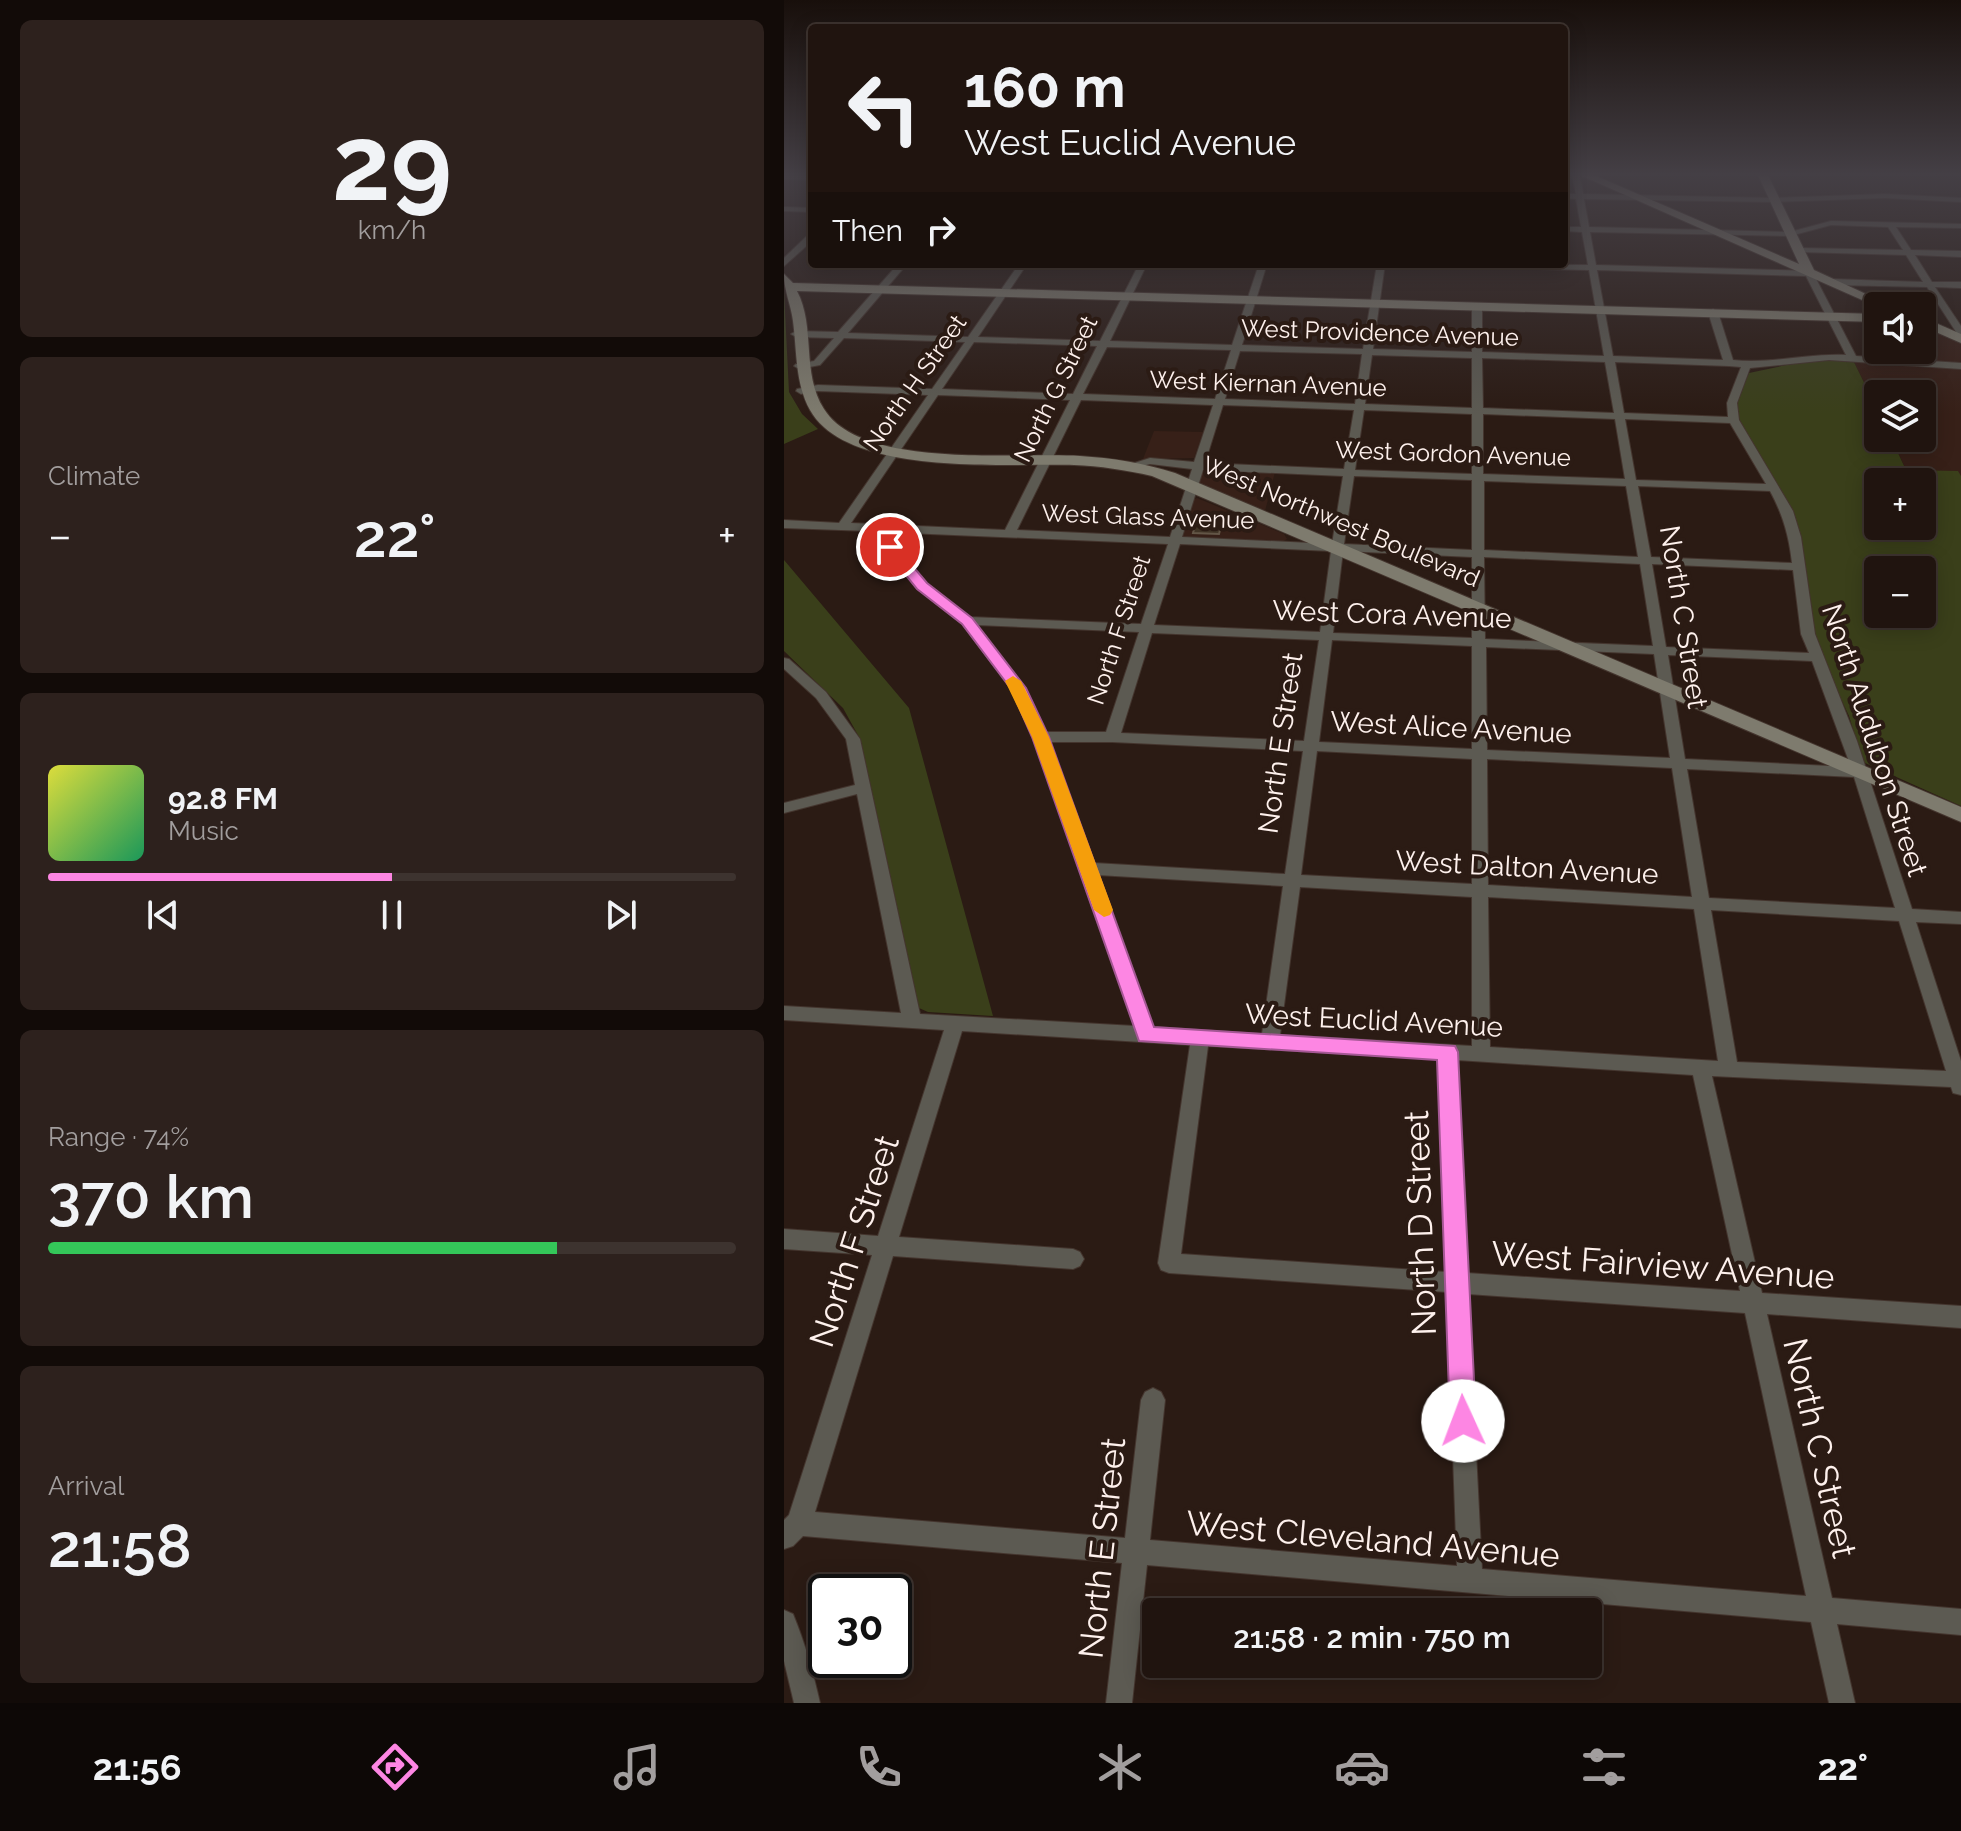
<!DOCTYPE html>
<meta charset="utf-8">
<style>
body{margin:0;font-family:Raleway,sans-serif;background:#2d211d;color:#f1f3f6;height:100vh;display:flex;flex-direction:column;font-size:30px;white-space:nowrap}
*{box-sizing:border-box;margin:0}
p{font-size:26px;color:#a29e9e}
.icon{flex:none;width:44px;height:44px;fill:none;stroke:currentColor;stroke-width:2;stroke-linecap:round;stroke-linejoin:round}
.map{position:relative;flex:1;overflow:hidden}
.side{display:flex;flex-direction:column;gap:20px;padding:20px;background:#120b08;width:784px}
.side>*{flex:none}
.banner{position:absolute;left:24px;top:24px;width:760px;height:244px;border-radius:8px;box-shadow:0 4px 20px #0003,0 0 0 2px #3d332f;background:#20140f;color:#f1f3f6;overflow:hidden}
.buttons{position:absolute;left:1080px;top:292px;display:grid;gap:16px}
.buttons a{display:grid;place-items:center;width:72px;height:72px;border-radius:8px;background:#20140f;box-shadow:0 4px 20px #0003,0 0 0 2px #3d332f;font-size:40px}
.speed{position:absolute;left:24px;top:1574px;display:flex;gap:16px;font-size:40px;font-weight:700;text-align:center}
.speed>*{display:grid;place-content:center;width:104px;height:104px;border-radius:50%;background:#20140f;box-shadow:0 4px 20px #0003,0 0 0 2px #3d332f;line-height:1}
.speed .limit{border:4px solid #111;border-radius:12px;background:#fff;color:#111}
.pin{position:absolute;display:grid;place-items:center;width:68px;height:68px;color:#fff;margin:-34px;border:4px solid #fff;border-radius:50%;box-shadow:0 2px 8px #0007}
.me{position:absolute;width:88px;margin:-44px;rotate:358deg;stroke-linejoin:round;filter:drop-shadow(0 0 6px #0008)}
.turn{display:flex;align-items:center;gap:28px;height:168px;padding:0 24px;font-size:36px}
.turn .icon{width:104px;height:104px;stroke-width:2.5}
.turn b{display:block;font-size:56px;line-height:68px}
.then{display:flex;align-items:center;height:76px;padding:0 24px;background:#0003;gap:16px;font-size:30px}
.big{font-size:60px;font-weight:600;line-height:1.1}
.side .widget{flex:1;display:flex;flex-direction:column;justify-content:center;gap:12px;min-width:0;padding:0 28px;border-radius:12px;background:#2d211d}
.side .dial{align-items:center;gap:0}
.dial b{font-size:104px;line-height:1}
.song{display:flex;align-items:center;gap:24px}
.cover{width:96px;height:96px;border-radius:12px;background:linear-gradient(135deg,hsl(60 70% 55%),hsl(150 70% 35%))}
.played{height:8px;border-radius:4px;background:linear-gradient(90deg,#fd86e3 50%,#3d332f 50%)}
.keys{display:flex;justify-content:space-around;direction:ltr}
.heat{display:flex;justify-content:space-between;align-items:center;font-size:44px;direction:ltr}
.charge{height:12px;border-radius:6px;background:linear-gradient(90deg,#34c759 74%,#3d332f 0)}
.trip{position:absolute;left:358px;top:1598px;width:460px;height:80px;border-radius:8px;background:#20140f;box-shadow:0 4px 20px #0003,0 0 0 2px #3d332f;font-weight:600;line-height:80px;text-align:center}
.dock{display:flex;height:128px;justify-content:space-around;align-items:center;background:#0d0806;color:#a29e9e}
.dock .icon{width:56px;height:56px}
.dock .active{color:#fd86e3}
.dock b{font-size:36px;color:#f1f3f6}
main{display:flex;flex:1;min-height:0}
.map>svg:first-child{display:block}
</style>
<main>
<section class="side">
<div class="widget dial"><b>29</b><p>km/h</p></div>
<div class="widget"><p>Climate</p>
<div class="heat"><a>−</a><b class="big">22°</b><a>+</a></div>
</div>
<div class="widget">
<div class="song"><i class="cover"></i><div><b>92.8 FM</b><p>Music</p></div></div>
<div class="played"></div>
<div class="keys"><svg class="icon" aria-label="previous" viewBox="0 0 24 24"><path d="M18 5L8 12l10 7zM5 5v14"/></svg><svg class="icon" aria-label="pause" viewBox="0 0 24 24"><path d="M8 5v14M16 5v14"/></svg><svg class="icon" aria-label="next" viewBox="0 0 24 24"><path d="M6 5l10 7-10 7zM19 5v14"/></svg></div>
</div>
<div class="widget"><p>Range · 74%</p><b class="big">370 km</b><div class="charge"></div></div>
<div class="widget"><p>Arrival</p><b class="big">21:58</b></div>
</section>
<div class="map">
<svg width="1177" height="1703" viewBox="0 0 1177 1703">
<rect width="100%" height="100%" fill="#2b1b14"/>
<g fill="#372018">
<polygon points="1138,326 1177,343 1177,364 1134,362 1128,350 1138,350"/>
<polygon points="1069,360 1142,368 1177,368 1177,488 1138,487 1138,482 1128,482 1107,438 1138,438 1138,394 1094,394 1094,411"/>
<polygon points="370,431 419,432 410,458 359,459"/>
<polygon points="418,470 491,472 481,511 415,483"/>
<polygon points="413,498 500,534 503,539 498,542 399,537 408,500"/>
</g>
<g fill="#3a3f1a" fill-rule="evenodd">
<polygon points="0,291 5,392 18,414 34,429 0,444"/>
<path d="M1026 360H1069L1094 411V438H1107L1122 470 1174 471 1177 476V806L1079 762 1065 716 1037 657 1025 619 1017 542 956 424 952 404 965 373ZM1094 482H1138V526H1094ZM1094 570H1138V614H1094Z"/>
<polygon points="0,560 125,708 209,1016 144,1012 135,1008 75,737 59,708 0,651"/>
</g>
<polygon fill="#403426" stroke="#635647" stroke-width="2" points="414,514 440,515 435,534 409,533"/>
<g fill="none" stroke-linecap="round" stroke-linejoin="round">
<g stroke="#44352e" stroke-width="2">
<g id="street">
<polygon points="0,175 28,176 28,180 0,179"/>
<path d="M788 175H796L799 194 990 198 1101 194 1177 198V202L1101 198 990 202 800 199 805 227 1006 232 1047 221 1177 224V228L1112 227 1127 250 1177 251V257L1131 255 1148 282H1177V288L1151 287 1177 326V336L1174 335 1143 287 1047 285 1043 282 1047 279 1139 282 1122 255 1015 252 1011 250 1015 248 1119 250 1104 227 1047 225 1006 236 806 232 812 265 1028 271 1072 356 1177 363V369L1045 360 966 368 953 403 955 420 1009 511 1017 537 1031 634 1073 741 1128 909 1177 912V924L1132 922 1177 1061V1095L1169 1093 1167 1087 928 1076 978 1293 1177 1306V1328L983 1314 1048 1598 1177 1609V1635L1053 1624 1071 1703H1045L1027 1622 363 1565 348 1703H322L338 1563 19 1536 9 1546 0 1549V1520L5 1515 88 1255 0 1249V1229L94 1236 160 1030 0 1020V1006L117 1013 73 794 0 813V803L71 785 62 739 32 698 0 669V658L5 659 42 692 76 739 136 1014 351 1026 250 737 227 689 178 624 134 589 85 531 0 528V520L55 523 144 395 34 391 17 394 12 391 13 389 34 385 148 389 181 342 60 338 36 365 15 369 10 366 12 364 30 361 50 338 12 337 7 334 12 331 54 332 114 264H123L64 333 184 337 235 264H243L194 337 316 341 355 264H363L326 341 448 345 475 264H483L458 345 579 349 593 264H601L589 349 688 352V307L693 304 698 307V352L820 356 805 270 661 267 657 264 804 265 798 232 780 231V227H797L792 199 780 198V194H792ZM813 270 1022 276 1062 355C1024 353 988 364 949 360L934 312 929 309 924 312 939 360 829 356ZM190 342 313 346 289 394 158 389ZM323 347 447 350 431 399 299 394ZM456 351 578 354 571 404 441 399ZM588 355 688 358V408L581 404ZM698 358 821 362 830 413 699 408ZM831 362 945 366 957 367 943 403 944 417 840 413ZM154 395 286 400 221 530 67 523ZM297 400 429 405 410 462 366 458 341 466 347 469 366 464 408 469 386 537 233 530ZM439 405 570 410 560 469 421 463ZM580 410 688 414V474L571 470ZM699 414 831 419 841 479 699 474ZM841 419 946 423 982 484 852 480ZM419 470 559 476 548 544 398 537ZM570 476 688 480V550L560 544ZM700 481 842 486 854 557 700 550ZM854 486 986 491C999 515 1005 536 1008 563L867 557ZM99 532 384 544 357 624 186 617 142 583ZM396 544 547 551 536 632 370 625ZM559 551 688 557V638L549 633ZM700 557 856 564 869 646 701 639ZM868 564 1009 570 1017 634 1025 653 882 647ZM193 625 355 632 322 732H262L241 688ZM368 633 535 640 520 741 337 733ZM548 640 688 646V749L535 742ZM702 647 870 654 886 758 703 750ZM884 655 1028 661 1067 767 901 759ZM266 742H328L519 751 501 874 310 863ZM533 751 688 759V884L517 875ZM703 759 888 768 908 897 704 885ZM903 769 1070 777 1111 908 925 898ZM314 875 499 886 478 1034 369 1027ZM516 887 688 897V1046L496 1035ZM704 897 910 909 934 1061 706 1047ZM927 910 1115 921 1162 1071 953 1062ZM178 1031 406 1045 374 1263 377 1270 385 1273 663 1292 673 1566 366 1540 381 1400 377 1392 369 1388 361 1392 357 1400 341 1538 31 1512 109 1256 289 1269 296 1266 300 1259 296 1252 289 1249 115 1237ZM424 1046 654 1059 662 1272 397 1254ZM673 1060 909 1075 956 1291 683 1273ZM684 1294 961 1313 1022 1596 698 1569Z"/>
<polygon points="0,207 28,208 28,212 0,211"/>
<polygon points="25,234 28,234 28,241 0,266 0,258"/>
<path d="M0 1610 9 1614C21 1643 29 1672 36 1703H10L0 1661Z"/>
</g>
</g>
<g stroke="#44352e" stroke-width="2">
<g id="secondary">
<polygon points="796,175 810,175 1015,264 974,175 984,175 1030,270 1108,306 1094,307"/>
<path d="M0 274 9 283 1094 314V322L13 291C32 327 17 373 40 409 78 470 232 452 296 456 328 458 360 463 391 473L1177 807V822L368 476C342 470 316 466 290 465 223 463 63 477 26 410 11 383 13 351 9 321 7 305 0 291 0 274Z"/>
<polygon points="1138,317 1177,334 1177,343 1138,326"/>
</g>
</g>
<use href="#street" fill="#5c5a52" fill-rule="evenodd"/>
<use href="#secondary" fill="#7e7b6e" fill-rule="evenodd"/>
</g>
<linearGradient id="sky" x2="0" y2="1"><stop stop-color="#180f0b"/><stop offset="0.42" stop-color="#443f45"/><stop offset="1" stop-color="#443f45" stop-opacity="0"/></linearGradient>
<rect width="1177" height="414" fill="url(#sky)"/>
<polygon fill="#fd86e3" stroke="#a45794" stroke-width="2" points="106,543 110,544 143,583 188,618 242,688 265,737 370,1027 671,1046 674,1052 692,1421 688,1430 679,1434 669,1430 666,1421 653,1060 355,1041 248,737 227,689 178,624 133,589 99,547"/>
<polygon fill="#f59e0b" points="229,676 237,681 265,737 329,910 326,915 320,917 310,910 248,737 221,681"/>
<g text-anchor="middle" stroke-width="8" stroke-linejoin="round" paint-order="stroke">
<g font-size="24" fill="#fef1ed" stroke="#2b1b14">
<text transform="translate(596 333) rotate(2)" y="8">West Providence Avenue</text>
<text transform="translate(131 383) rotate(-55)" y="8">North H Street</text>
<text transform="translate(484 384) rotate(2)" y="8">West Kiernan Avenue</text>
<text transform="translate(272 389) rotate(-64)" y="8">North G Street</text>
<text transform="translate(669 454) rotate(2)" y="8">West Gordon Avenue</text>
<text transform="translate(364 517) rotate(2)" y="8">West Glass Avenue</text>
<text transform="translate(557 522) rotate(23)" y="8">West Northwest Boulevard</text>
<text transform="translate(335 630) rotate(-72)" y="8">North F Street</text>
</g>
<g font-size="28" fill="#fef1ed" stroke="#2b1b14">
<text transform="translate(608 614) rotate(2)" y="10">West Cora Avenue</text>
<text transform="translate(900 617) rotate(81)" y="10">North C Street</text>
<text transform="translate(667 727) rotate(3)" y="10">West Alice Avenue</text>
<text transform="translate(1091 740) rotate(72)" y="10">North Audubon Street</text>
<text transform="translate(496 743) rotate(-82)" y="10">North E Street</text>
<text transform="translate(743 867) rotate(3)" y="10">West Dalton Avenue</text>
<text transform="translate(590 1020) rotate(3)" y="10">West Euclid Avenue</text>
</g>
<g font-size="34" fill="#fef1ed" stroke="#2b1b14">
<text transform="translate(636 1223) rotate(-92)" y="12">North D Street</text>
<text transform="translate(70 1241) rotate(-72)" y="12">North F Street</text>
<text transform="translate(879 1265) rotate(4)" y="12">West Fairview Avenue</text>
<text transform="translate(1036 1448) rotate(77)" y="12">North C Street</text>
<text transform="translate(589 1539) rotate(5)" y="12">West Cleveland Avenue</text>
<text transform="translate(318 1548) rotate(-84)" y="12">North E Street</text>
</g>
</g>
</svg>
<div class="buttons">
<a><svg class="icon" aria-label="sound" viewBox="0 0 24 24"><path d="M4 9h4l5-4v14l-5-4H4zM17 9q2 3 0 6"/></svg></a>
<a><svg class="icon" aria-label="layers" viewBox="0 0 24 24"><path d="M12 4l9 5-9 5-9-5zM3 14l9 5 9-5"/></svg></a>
<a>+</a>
<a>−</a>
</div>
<div class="speed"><div class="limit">30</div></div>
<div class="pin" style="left:106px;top:547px;background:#d93025"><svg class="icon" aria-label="arrive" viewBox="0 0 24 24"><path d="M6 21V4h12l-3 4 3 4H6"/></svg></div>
<svg class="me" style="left:679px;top:1421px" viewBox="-20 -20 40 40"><circle r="19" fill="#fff"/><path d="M0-13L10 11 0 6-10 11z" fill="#fd86e3"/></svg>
<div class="trip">21:58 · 2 min · 750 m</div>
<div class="banner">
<div class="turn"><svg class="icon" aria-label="left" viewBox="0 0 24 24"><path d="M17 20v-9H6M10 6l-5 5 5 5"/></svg><div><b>160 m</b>West Euclid Avenue</div></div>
<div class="then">Then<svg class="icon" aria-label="right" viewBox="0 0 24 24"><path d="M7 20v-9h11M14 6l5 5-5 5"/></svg></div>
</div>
</div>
</main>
<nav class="dock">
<b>21:56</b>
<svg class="icon active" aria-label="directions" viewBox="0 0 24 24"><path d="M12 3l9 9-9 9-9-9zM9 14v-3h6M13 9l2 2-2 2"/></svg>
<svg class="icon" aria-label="music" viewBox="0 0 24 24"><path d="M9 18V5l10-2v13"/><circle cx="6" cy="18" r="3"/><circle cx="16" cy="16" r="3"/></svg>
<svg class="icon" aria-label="phone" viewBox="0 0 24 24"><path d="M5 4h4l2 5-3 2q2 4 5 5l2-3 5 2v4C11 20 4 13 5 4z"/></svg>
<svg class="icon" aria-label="climate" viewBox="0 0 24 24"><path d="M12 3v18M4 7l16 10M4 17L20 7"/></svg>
<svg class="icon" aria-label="car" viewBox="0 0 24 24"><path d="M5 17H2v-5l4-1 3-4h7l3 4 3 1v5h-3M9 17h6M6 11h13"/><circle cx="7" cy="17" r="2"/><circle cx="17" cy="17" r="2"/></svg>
<svg class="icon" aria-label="filters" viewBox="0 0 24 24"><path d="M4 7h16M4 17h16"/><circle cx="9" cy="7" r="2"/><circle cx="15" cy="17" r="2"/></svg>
<b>22°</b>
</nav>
